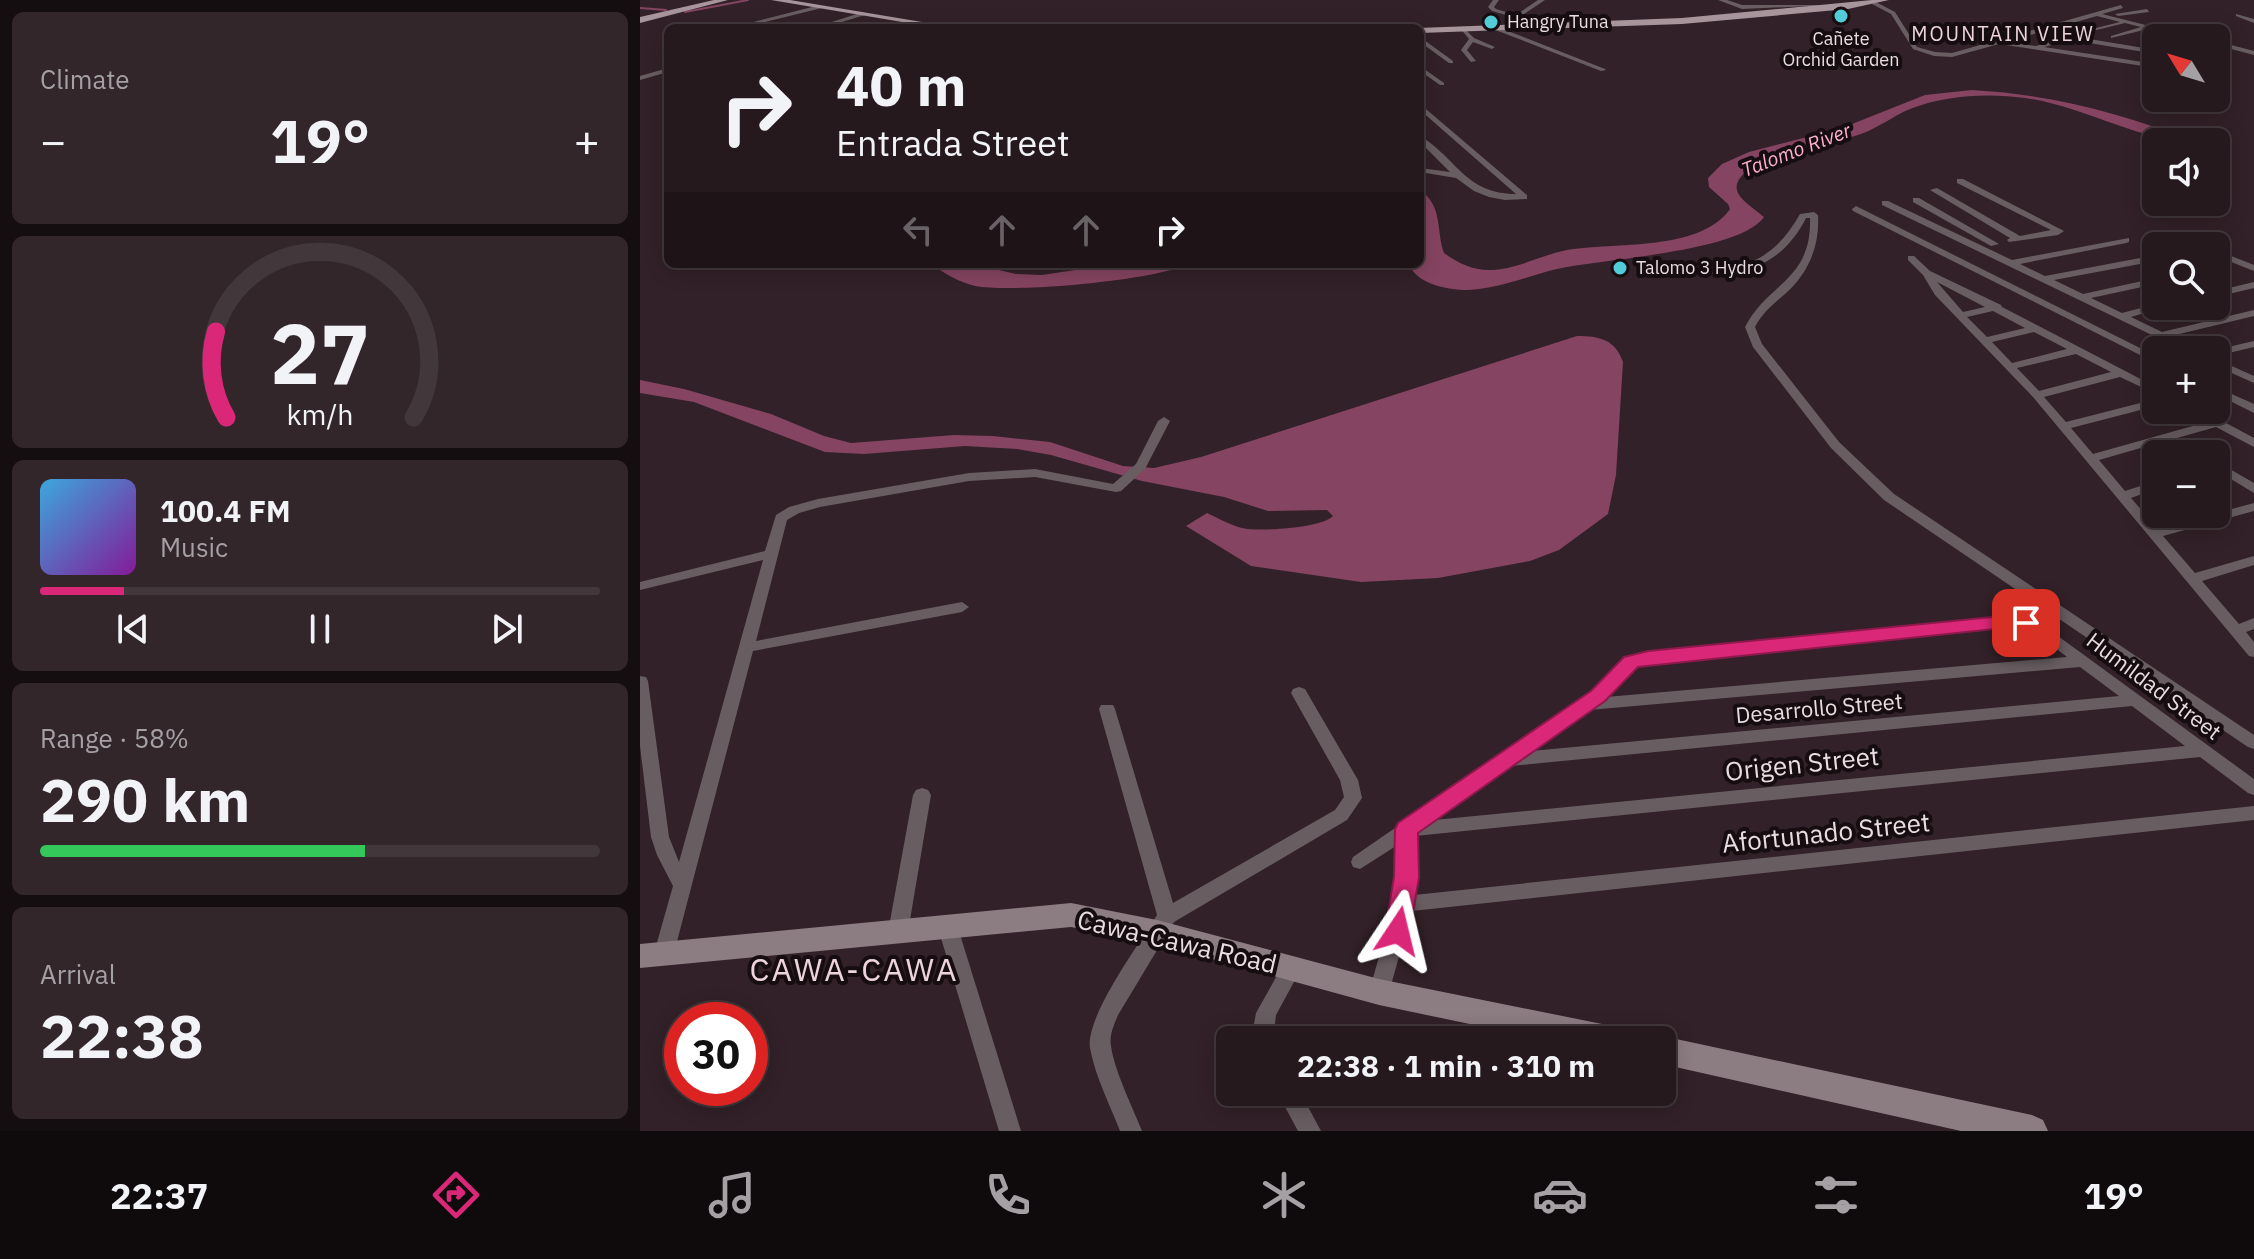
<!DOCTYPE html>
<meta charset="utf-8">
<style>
body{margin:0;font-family:"IBM Plex Sans",sans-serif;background:#32262b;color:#f1f3f6;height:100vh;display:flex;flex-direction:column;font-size:30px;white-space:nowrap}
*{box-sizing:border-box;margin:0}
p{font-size:26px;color:#a4a0a4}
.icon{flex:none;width:44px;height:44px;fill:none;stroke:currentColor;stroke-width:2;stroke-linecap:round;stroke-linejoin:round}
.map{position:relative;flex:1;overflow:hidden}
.details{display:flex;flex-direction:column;gap:12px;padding:12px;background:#150e10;width:640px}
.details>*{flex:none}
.banner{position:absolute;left:24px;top:24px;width:760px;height:244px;border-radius:12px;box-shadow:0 4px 20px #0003,0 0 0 2px #42383c;background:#26191e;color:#f1f3f6;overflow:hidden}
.needle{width:52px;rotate:308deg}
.controls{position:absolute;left:1502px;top:24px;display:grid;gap:16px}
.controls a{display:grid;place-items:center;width:88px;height:88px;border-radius:12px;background:#26191e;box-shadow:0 4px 20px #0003,0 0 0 2px #42383c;font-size:40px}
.speed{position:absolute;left:24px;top:1002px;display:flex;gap:16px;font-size:40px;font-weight:700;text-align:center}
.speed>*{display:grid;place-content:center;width:104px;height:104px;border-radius:50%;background:#26191e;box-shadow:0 4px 20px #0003,0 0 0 2px #42383c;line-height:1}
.speed .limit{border:12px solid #d22;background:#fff;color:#111}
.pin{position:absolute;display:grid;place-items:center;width:68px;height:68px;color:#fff;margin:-34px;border-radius:16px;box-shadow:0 4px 12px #0006}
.me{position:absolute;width:88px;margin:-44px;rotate:10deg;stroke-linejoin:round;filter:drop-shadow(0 0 6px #0008)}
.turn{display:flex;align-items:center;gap:28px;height:168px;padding:0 40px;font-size:36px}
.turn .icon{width:104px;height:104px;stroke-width:2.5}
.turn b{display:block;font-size:56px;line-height:68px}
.lanes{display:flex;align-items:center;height:76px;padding:0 40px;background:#0003;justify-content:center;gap:40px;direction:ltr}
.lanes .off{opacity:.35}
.big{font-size:60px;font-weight:800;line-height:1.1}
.details .tile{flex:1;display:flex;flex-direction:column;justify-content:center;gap:12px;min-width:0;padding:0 28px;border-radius:12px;background:#32262b}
.details .dial{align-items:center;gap:0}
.dial svg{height:208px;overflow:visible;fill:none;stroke:#42383c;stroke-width:7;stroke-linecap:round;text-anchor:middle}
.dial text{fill:#f1f3f6;stroke:none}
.song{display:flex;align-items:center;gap:24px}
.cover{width:96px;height:96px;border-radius:12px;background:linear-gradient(135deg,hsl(200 70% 55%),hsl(290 70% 35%))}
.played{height:8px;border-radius:4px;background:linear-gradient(90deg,#db2777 15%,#42383c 15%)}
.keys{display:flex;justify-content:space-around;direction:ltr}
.heat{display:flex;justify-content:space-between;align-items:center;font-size:44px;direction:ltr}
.charge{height:12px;border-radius:6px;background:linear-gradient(90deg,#34c759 58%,#42383c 0)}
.trip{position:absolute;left:576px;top:1026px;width:460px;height:80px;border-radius:12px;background:#26191e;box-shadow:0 4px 20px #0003,0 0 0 2px #42383c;font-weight:800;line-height:80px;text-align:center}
.menu{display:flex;height:128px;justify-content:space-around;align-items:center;background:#0f0a0c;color:#a4a0a4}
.menu .icon{width:56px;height:56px}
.menu .active{color:#db2777}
.menu b{font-size:36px;color:#f1f3f6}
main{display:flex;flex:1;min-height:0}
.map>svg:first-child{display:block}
</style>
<main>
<section class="details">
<div class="tile"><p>Climate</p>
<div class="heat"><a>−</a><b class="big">19°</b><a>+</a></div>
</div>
<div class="tile dial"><svg viewBox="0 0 100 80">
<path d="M14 69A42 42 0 1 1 86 69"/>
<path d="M14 69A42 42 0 0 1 10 36" stroke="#db2777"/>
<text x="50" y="56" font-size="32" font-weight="700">27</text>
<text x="50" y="72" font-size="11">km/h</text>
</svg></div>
<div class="tile">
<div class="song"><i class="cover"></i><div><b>100.4 FM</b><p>Music</p></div></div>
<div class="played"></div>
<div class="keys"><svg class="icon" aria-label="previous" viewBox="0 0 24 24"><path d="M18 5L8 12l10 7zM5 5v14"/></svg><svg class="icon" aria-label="pause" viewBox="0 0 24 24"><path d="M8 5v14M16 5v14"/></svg><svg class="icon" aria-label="next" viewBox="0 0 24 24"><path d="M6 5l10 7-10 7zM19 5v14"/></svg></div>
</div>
<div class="tile"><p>Range · 58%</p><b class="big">290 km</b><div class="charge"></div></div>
<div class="tile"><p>Arrival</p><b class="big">22:38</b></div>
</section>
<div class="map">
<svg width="1614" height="1131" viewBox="0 0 1614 1131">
<rect width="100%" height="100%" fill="#322128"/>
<g fill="#854461">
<path d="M1332 90C1416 95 1479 113 1557 142 1499 142 1444 106 1385 98 1348 93 1306 95 1270 109 1253 116 1238 128 1221 134 1186 146 1149 154 1114 165 1081 189 1101 198 1124 217 1100 252 961 259 917 269 887 276 859 289 827 290 808 290 776 284 769 264H780V191C803 204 796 232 804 253 818 263 832 270 849 270 876 270 901 255 927 250 973 242 1060 252 1090 209L1088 204 1069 187 1068 178 1082 164 1109 152 1202 128 1285 95Z"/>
<path d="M291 264H333L376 274 402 275 475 264H548C512 281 375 293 335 286 319 282 305 274 291 264Z"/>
<path d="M937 336C959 336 975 339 983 362L976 475 968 514 919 550 890 561 798 578 721 582 611 566 546 526 567 513C578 518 590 525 602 528 619 532 682 528 693 516L687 510 628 511 584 497 502 481 411 455 377 449 325 446 224 454 185 452 54 402 0 393V380L44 389 131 414 184 436 211 443 314 435 353 436 410 442 483 466 514 468 561 457Z"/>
</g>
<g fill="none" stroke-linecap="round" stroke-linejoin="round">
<g stroke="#854461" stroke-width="2">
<polyline points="0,8 26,10"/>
<polyline points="45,12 108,0"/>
</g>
<g fill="#685e61" fill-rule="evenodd">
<polygon points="853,0 859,0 854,7 856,9 876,15 898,0 905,0 881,16 911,26 906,27 852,11 848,7"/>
<polygon points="1078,0 1087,0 1102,5 1195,5 1102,9"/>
<polygon points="1234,1 1255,12 1277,47 1295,52 1312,53 1481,5 1483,8 1462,14 1557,38 1546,38 1508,29 1471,38 1471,36 1501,27 1485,23 1444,33 1444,31 1480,22 1457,16 1366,42 1396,46 1431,36 1516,50 1516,54 1431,40 1404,47 1516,64 1516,68 1359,44 1312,57 1294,56 1273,49 1251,14 1232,4"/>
<polygon points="180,5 182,8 100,28 90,28"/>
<polygon points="1507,9 1509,12 1478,16 1475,14"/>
<polygon points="223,12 225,15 182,28 173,28"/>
<polygon points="1596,14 1614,19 1614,23 1596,16"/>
<polygon points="267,23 269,26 257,28 258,27"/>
<polygon points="855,26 965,69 966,70 961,71 853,29"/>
<polygon points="820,28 824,28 834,38 855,47 852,49 833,42 827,50 836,61 831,62 821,50 829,39"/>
<polygon points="780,37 813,61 813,63 809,63 780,42"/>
<polygon points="1576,41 1614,51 1614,55 1576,45"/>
<polygon points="780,66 804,83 804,85 800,85 780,71"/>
<polygon points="28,68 28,72 0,80 0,76"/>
<path d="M780 104 887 195V199L865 200 849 197 834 191 816 178 780 172V168L810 172 780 142V136C817 158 825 194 876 194L780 110Z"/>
<polygon points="1317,179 1323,179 1424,231 1418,235 1369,242 1367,240 1370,238 1290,190 1297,188 1380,236 1411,230 1317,183"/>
<polygon points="1273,198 1279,198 1359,244 1351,246 1273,202"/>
<polygon points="1242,201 1248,201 1372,260 1489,238 1489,242 1486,243 1380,264 1405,276 1516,255 1516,261 1414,280 1443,294 1516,278 1516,284 1451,298 1482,313 1516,304 1527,306 1491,317 1522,332 1614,310 1614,316 1531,336 1557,350 1543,350 1242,205"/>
<polygon points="1216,206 1516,356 1516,363 1213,211 1212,209"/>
<path d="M1174 212 1178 215C1180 246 1168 274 1145 294 1133 304 1122 313 1115 327L1122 344 1199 442 1254 494 1614 735V749L1608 747 1244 500 1191 448 1113 347 1105 327C1127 283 1172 281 1170 218H1166C1149 252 1122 271 1083 274 1074 274 1066 275 1058 271 1067 266 1079 269 1090 267 1124 263 1144 242 1160 214Z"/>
<polygon points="1576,250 1614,265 1614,271 1576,256"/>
<path d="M1268 256H1274L1290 271 1361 305 1362 307 1516 387V394L1480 377 1404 397 1426 422 1516 399V406L1431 428 1453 454 1567 422 1547 410H1562L1614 438V447L1576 427 1537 438 1562 454H1547L1525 441 1459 460 1485 491 1516 481V489L1491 498 1518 529 1614 503V511L1523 536 1555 573 1614 556V565L1562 581 1599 624 1614 618V629L1606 632 1614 642V657L1609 656 1393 397 1295 295 1283 275 1268 260ZM1297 282 1345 307 1323 312ZM1353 311 1385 328 1347 337 1327 317ZM1394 332 1427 349 1372 363 1352 342ZM1436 354 1471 372 1399 391 1377 368Z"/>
<polygon points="1614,282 1614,288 1576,297 1576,291"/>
<polygon points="1614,341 1614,347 1576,356 1575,350"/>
<polygon points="1576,359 1614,376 1614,383 1576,366"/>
<polygon points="1576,387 1614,404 1614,413 1576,394"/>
<polygon points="524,417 530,421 505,469 481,491 476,492 395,477 329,481 180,507 159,513 147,520 116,641 322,602 329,607 322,612 113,651 34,953 31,959 24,962 17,959 14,953 33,886 17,855 11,837 0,746 0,676 6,677 8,681 29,837 39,862 123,560 0,590 0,582 125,551 136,515 149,507 178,499 329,473 395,469 473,484 496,464 518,421"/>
<polygon points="1576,461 1614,483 1614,493 1576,470"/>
<path d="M1373 616 1407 628 1614 779V795L1608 793 1560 757 775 836 774 895 1614 806V820L772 911 749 992 746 998 739 1001 732 998 729 992 754 904 756 846 720 869 713 867 711 862 713 857 952 692 986 658 1000 654ZM1372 626 1397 634 1427 657 966 697 996 666 1001 664ZM1440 667 1479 696 891 751 949 710ZM1492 706 1545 746 794 820 870 766Z"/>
<path d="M659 687 665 689 718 780 722 798 707 820 534 922 478 1015C474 1025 469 1035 471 1046 474 1070 493 1108 502 1131H480C470 1105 455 1076 450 1048 445 1017 500 943 517 915L459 709 461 705H473L475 709 533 903 695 810 704 797 700 780 651 693 653 689Z"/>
<polygon points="282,788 288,790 291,795 268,932 265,938 258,940 251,938 248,932 273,795 276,790"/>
<polygon points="308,920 315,922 318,928 381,1131 359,1131 298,928 301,922"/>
<polygon points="651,960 658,963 661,969 636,1015 633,1040 611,1040 616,1013 644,963"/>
<polygon points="637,1092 660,1092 681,1131 658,1131"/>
</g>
<g fill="#8c7d83" fill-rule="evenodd">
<polygon points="431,903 517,920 739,979 972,1026 983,1030 987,1040 906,1040 739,1005 517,944 431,927 0,968 0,944"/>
<polygon points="1022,1036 1392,1115 1403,1120 1408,1131 1321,1131 1022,1064 1022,1040 1011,1040"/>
</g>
<g fill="#a8959c" fill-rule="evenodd">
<polygon points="74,0 88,0 0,23 0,17"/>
<polygon points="131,0 150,0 318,28 298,28"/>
<polygon points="1232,0 1249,0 1208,9 1042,24 780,33 778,28 1042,18"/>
</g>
</g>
<polygon fill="#db2777" stroke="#8e194d" stroke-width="2" points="1373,615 1393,619 1396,623 1386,630 1373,627 998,667 965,701 778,833 779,877 770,931 767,939 758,942 749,939 745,931 754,877 755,829 758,823 951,691 984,657 1008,651"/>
<g fill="#52ccd6" stroke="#150d10" stroke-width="3">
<circle cx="1201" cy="16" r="8"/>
<circle cx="851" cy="22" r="8"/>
<circle cx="980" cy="268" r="8"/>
</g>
<g text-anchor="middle" stroke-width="8" stroke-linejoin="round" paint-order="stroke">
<g font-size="18" fill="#e9dde1" stroke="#150d10" text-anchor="start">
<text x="867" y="28">Hangry Tuna</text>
<text x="1201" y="45" text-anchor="middle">Cañete<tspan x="1201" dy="21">Orchid Garden</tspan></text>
<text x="996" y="274">Talomo 3 Hydro</text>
</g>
<g font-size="20" letter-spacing="2" fill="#ecd3dc" stroke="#150d10">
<text x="1363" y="41">MOUNTAIN VIEW</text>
</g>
<g font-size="20" font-style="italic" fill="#feafcf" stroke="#150d10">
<text transform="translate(1156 150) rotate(-21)" y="7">Talomo River</text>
</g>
<g font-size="22" fill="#e9dde1" stroke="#150d10">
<text transform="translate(1514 686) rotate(37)" y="8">Humildad Street</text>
<text transform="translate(1179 708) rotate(-5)" y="8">Desarrollo Street</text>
</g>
<g font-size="26" fill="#e9dde1" stroke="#150d10">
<text transform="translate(1162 764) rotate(-6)" y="9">Origen Street</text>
<text transform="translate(1186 833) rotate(-6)" y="9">Afortunado Street</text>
<text transform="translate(537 942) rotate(13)" y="9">Cawa-Cawa Road</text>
</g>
<g font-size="32" letter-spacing="2" fill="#ecd3dc" stroke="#150d10">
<text x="214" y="981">CAWA-CAWA</text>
</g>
</g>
</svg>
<div class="controls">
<a><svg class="needle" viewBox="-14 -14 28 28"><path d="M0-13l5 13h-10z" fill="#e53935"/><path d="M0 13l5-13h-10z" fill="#a4a0a4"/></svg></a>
<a><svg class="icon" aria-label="sound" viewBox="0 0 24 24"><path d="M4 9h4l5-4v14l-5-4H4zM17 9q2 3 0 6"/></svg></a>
<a><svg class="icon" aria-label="search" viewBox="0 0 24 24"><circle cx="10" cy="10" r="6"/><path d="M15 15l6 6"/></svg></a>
<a>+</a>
<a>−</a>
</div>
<div class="speed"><div class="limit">30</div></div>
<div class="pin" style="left:1386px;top:623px;background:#d93025"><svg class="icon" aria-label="arrive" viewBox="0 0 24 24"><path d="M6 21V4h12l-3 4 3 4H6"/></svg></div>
<svg class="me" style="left:758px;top:931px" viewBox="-20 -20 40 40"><path d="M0-17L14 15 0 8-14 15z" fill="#db2777" stroke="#fff" stroke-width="4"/></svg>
<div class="trip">22:38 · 1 min · 310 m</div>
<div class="banner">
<div class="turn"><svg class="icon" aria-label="right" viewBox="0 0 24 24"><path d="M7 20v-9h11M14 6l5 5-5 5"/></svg><div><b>40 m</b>Entrada Street</div></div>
<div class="lanes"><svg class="icon off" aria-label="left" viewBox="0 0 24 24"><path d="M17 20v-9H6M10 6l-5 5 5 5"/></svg><svg class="icon off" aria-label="ahead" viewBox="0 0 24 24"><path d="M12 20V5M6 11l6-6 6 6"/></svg><svg class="icon off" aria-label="ahead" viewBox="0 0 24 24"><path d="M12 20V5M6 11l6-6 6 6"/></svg><svg class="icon" aria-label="right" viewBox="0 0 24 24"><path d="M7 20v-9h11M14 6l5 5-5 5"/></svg></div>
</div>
</div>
</main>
<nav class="menu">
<b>22:37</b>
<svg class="icon active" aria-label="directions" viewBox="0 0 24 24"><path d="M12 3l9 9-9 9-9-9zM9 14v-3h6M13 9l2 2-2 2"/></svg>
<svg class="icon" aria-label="music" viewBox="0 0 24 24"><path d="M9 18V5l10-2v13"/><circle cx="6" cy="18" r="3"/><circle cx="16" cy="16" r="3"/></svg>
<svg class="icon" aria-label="phone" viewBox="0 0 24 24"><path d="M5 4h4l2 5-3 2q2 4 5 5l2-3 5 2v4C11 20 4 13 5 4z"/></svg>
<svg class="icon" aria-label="climate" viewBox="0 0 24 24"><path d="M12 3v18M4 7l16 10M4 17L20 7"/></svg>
<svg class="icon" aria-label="car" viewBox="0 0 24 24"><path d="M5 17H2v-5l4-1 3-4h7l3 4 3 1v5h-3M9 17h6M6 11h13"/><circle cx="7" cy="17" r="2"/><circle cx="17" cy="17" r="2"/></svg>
<svg class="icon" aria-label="filters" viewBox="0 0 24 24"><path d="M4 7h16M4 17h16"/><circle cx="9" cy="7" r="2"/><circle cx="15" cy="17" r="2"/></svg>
<b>19°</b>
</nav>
